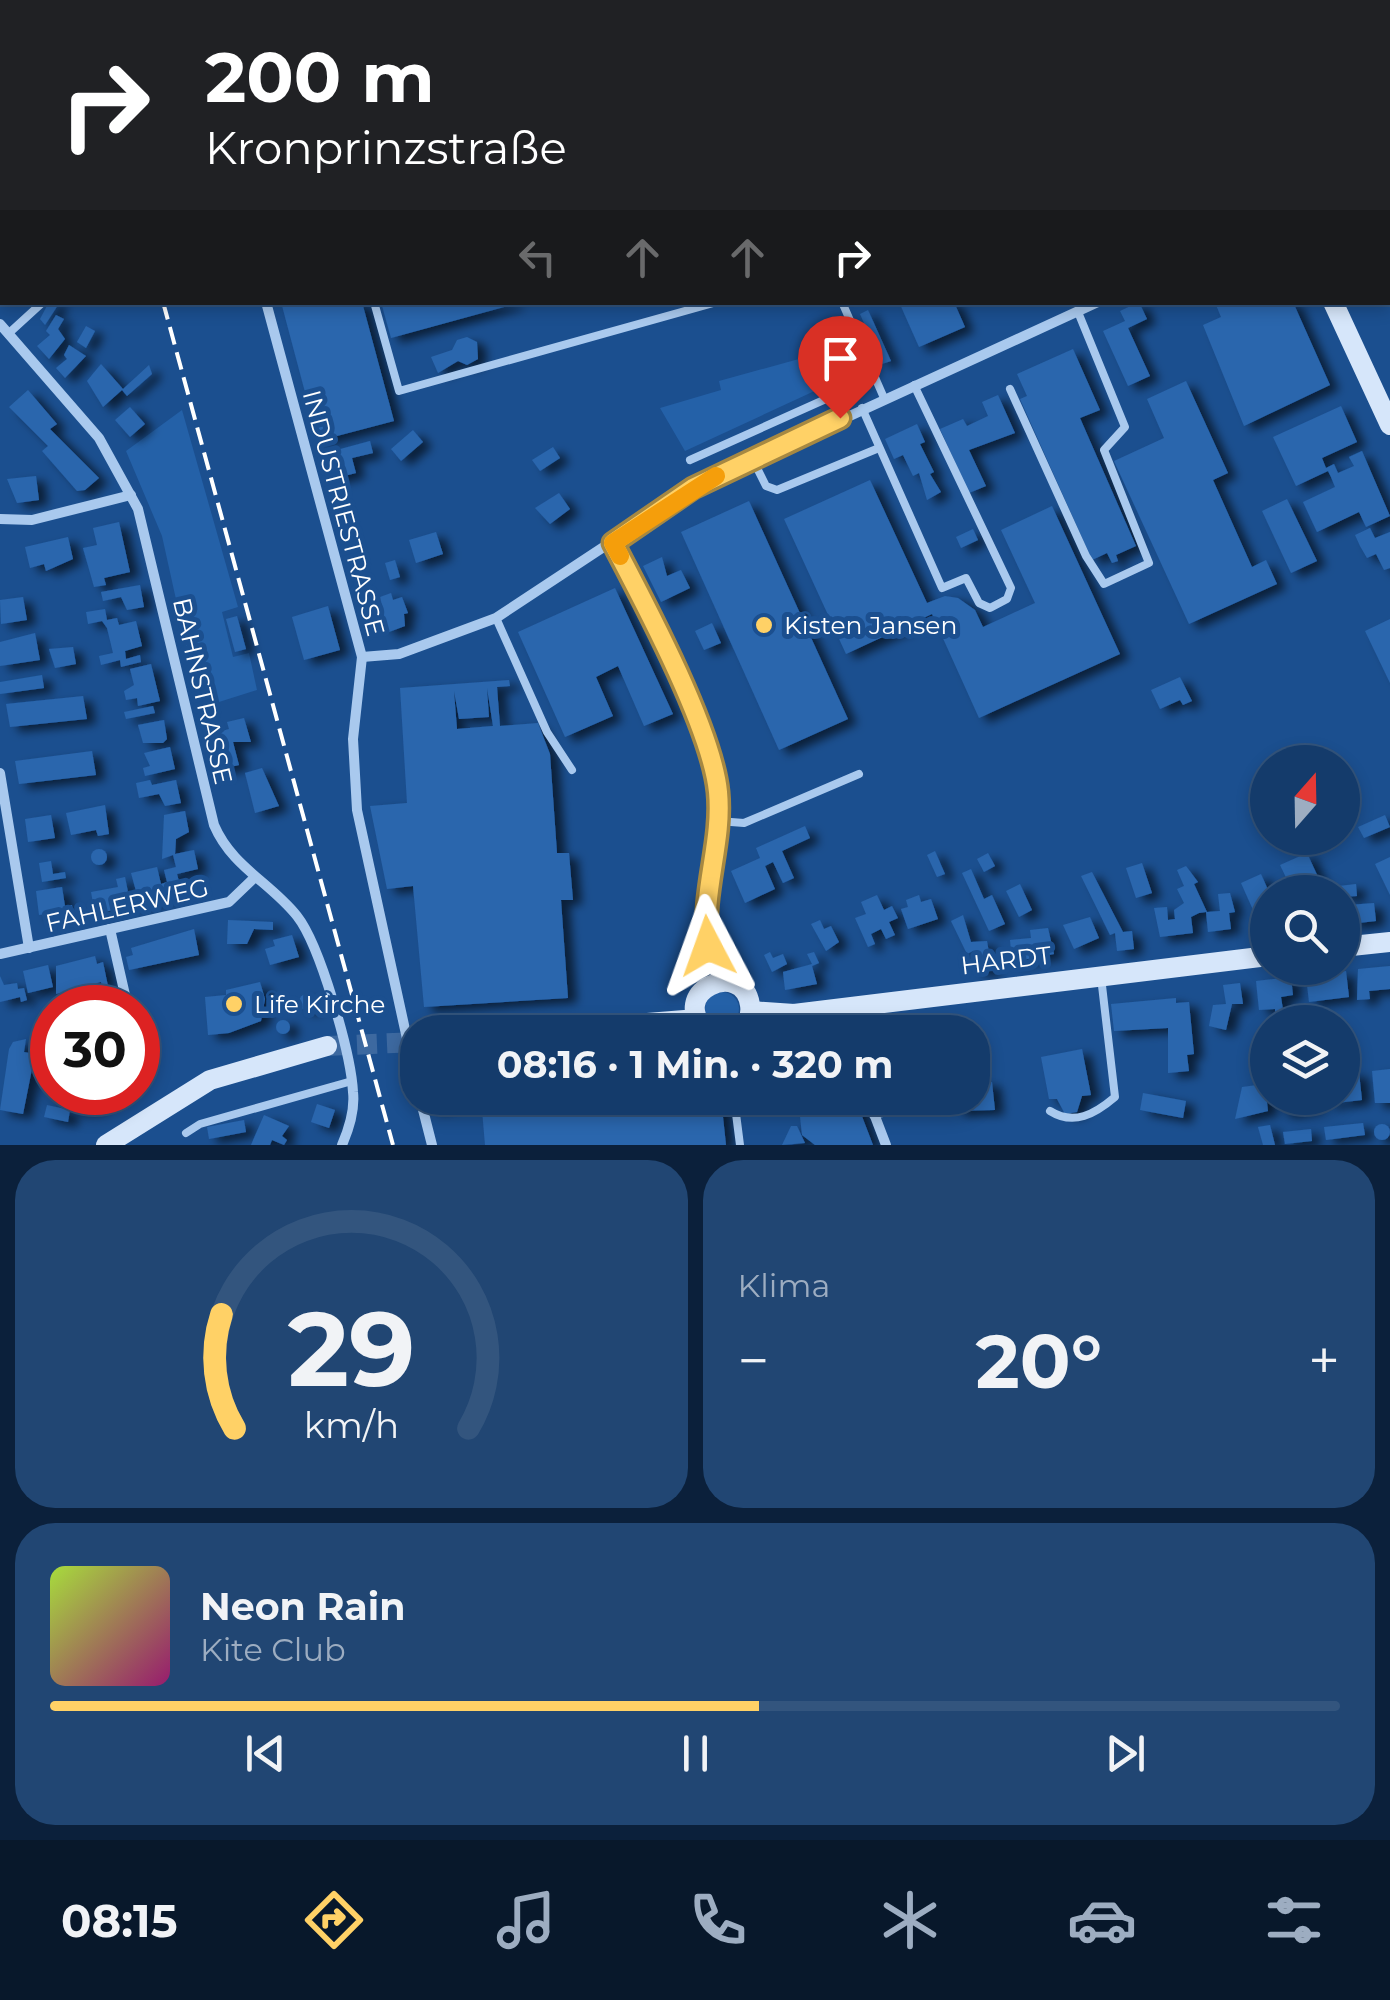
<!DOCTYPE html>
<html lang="de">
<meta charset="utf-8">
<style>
body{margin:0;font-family:Montserrat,sans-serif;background:#214673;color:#f1f3f6;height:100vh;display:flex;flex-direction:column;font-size:38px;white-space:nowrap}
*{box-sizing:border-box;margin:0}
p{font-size:32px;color:#9dadc1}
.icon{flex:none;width:55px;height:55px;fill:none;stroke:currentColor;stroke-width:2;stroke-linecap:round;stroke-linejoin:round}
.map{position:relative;height:1145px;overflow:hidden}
.panel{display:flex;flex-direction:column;gap:15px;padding:15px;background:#0b203b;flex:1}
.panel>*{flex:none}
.hud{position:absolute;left:0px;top:0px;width:1390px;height:305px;box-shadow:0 5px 15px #0003,0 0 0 2px #33557e;background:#202124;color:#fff;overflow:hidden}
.needle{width:65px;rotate:20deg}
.tools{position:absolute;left:1250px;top:745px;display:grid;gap:20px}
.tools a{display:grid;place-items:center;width:110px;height:110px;border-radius:50%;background:#143b6b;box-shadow:0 5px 15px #0003,0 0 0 2px #33557e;font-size:50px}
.speed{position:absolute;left:30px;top:985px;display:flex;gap:20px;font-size:50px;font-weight:700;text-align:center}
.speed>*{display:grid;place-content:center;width:130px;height:130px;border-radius:50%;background:#143b6b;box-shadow:0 5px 15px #0003,0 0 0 2px #33557e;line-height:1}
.speed .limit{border:15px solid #d22;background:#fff;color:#111}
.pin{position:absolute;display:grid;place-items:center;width:85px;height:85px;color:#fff;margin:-102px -42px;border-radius:50% 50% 50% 0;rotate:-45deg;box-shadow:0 0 10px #0007}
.pin .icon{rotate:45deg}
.me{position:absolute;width:110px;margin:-55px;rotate:356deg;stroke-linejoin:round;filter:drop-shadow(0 0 8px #0008)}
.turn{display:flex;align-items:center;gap:35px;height:210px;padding:0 40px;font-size:45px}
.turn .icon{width:130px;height:130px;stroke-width:2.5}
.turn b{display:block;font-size:70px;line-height:85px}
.lanes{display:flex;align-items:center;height:95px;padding:0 40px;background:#0003;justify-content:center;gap:50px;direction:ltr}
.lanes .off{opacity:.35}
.big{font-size:75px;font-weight:700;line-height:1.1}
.panel .widget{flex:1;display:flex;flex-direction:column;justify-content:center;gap:15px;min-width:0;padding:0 35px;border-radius:40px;background:#214673}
.panel .dial{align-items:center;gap:0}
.dial svg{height:260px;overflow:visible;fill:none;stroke:#33557e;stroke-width:7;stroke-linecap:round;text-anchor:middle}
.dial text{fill:#f1f3f6;stroke:none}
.song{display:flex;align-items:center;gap:30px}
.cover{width:120px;height:120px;border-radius:15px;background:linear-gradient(135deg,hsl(80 70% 55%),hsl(320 70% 35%))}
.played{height:10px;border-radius:5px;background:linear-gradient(90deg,#ffd166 55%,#33557e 55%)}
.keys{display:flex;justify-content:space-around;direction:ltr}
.heat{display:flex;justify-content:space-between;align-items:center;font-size:55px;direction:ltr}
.panel .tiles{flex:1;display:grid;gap:15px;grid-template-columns:1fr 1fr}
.widget:last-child{grid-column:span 2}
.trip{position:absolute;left:400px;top:1015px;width:590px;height:100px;border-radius:40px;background:#143b6b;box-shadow:0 5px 15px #0003,0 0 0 2px #33557e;font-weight:700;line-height:100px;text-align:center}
.tab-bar{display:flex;height:160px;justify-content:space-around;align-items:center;background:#08182b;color:#9dadc1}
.tab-bar .icon{width:70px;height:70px}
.tab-bar .on{color:#ffd166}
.tab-bar b{font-size:45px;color:#f1f3f6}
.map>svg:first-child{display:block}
</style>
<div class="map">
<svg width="1390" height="1145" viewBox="0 0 1390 1145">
<defs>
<filter id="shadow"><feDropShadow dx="9" dy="5" stdDeviation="5" flood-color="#0009"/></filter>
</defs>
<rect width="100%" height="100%" fill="#1b4f8f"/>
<g fill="#2461a8">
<polygon points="0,0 69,2 2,2 0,285"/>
<polygon points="806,357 821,388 685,451 660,408 721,390 719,381"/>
<polygon points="182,410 238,607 222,612 233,657 249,653 257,690 200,708 162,536 126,451"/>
<circle cx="722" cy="1009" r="17"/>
</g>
<g fill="#2a66ad" fill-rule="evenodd" filter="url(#shadow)">
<polygon points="49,302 60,302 45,325 40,319"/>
<polygon points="281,302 362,302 394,421 318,441"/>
<polygon points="381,302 514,302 515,304 391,338"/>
<polygon points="899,302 954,302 965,327 919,347"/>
<polygon points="1139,302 1147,319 1128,328 1150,376 1128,386 1103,331 1125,321 1120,311"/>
<polygon points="1220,302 1293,302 1330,385 1244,426 1203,325 1221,317 1216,305"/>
<polygon points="868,310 891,361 882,364 860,314"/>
<polygon points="56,315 64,319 58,329 65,339 49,359 37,346 50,335 46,331"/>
<polygon points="86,326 95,331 86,348 77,342"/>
<polygon points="467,337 477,342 478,359 467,365 458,361 438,373 431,357 452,350 457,340"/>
<polygon points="69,345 86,356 65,378 56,368 67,359 64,355"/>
<polygon points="1073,349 1100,410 1080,418 1136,546 1116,555 1118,561 1112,563 1107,553 1092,560 1020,399 1027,396 1017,374"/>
<polygon points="101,364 123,389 149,365 152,374 127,396 122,390 103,407 87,381"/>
<polygon points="1186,381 1228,473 1213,480 1252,567 1266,560 1277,584 1189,624 1114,461 1164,438 1147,399"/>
<polygon points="28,390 57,424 50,429 99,478 85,490 77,491 42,451 48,446 9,407"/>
<polygon points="998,395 1015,433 969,450 986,486 969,493 940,429 963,419 967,426 988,416 982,402"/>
<polygon points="1341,406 1357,442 1322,458 1326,468 1334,464 1338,473 1354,466 1349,457 1362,451 1390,516 1366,527 1359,512 1317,532 1303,502 1335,487 1331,477 1328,471 1296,486 1273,437"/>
<polygon points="130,407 145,424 130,437 115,420"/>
<polygon points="917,424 925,442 920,444 934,472 930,474 941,492 927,500 919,473 913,476 903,455 894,459 885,439"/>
<polygon points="413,430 423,442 401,461 391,449"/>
<polygon points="370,441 373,453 352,458 356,473 329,480 322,454"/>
<polygon points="553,447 560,458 540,471 532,460"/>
<polygon points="36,476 39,500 17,503 7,479"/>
<polygon points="870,480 927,603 945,596 958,598 975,610 983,627 1035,603 1001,530 1052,506 1120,654 979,718 932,614 846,654 784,519"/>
<polygon points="559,493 570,509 550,524 535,508"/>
<polygon points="1287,499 1317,561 1291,573 1262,511"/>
<polygon points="749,501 848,719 779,750 681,532"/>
<polygon points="119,522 130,572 104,578 106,585 94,587 83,548 97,545 93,528"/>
<polygon points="1370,528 1375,538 1390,532 1390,568 1384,570 1376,554 1367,558 1360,546 1355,535"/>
<polygon points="973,529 978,540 961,548 956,537"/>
<polygon points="436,532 443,554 416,563 409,540"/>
<polygon points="68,537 73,559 46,571 44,564 30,568 25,547"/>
<polygon points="662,557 667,576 681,570 690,588 661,602 643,566"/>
<polygon points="395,560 400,577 390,580 385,563"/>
<polygon points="140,585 144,607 127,610 121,597 103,601 101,592"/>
<polygon points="615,588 673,714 644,726 618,666 596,677 613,716 565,737 518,632"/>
<polygon points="391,593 393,600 402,597 408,613 404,614 405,626 389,632 384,622 380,624 378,606 382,605 380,597"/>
<polygon points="23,597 27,620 1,624 0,600"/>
<polygon points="328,606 340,650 304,660 292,617"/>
<polygon points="105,609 107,620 117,618 119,625 136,621 142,646 125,651 126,659 140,655 141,662 121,667 120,660 101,665 99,656 113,653 107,628 102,621 88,624 86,612"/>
<polygon points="237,616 246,649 235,652 226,619"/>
<polygon points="1390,619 1390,683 1365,631"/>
<polygon points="712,623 721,643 704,650 695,631"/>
<polygon points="35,633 40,660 0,666 0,642"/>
<polygon points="73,647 76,664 55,668 49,649"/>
<polygon points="151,664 160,701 138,706 137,698 126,700 124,691 134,685 130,669"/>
<polygon points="42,675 44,688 0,694 0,682"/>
<polygon points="1180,677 1192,701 1183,705 1180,700 1160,709 1151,690"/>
<path d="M509 680 510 686 497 687 500 726 538 723 550 754 557 853H569L573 900H561L568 998 424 1007 413 886 387 889 370 806 407 803 400 688ZM487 688 493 726 457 729 454 691 459 719 489 717Z"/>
<polygon points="83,696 87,719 10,727 6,704"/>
<polygon points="153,706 155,713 126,719 124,712"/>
<polygon points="244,718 251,742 233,742 239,765 218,770 214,733 229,729 227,722"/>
<polygon points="164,720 167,739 163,743 143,743 138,725"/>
<polygon points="170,747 175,769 145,776 143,768 150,766 144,753"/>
<polygon points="92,751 96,775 19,784 15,761"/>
<polygon points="262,768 279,806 255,813 245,773"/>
<polygon points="150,780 152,785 176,780 181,803 165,806 159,794 139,798 136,783"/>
<polygon points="105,805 109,834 98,836 96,830 71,835 66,813"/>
<polygon points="185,811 189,832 176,839 175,854 194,850 198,869 177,874 180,885 169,888 170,896 131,906 128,893 136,891 131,873 157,867 161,884 167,882 164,870 176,867 173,855 162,859 164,815"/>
<polygon points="51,815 55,838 28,842 25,819"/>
<polygon points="1385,815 1390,827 1364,838 1358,827"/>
<polygon points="805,826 810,838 782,851 794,878 783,883 773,862 765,866 775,889 745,903 731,871 760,858 756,848"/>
<circle cx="99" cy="857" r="8"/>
<polygon points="935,851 945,874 937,877 927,855"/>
<polygon points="988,853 995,866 984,872 977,859"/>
<polygon points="1307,853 1325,892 1293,892 1280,865"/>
<polygon points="1390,857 1390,895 1375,864"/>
<polygon points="51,861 53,874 65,872 66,878 42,882 39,863"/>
<polygon points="1142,863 1152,893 1136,898 1126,868"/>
<polygon points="1186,866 1198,882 1194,884 1207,912 1220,911 1218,894 1230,893 1235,912 1229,913 1231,929 1208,932 1206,912 1199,913 1191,917 1193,933 1160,937 1154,908 1167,907 1168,920 1175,919 1174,910 1184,903 1177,889 1184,886 1177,870"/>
<polygon points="971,869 984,899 992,895 1005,924 989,931 962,873"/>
<polygon points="1092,872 1123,932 1132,931 1134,949 1117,951 1115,933 1110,935 1081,876"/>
<polygon points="1261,874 1269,892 1268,927 1262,930 1241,883"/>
<polygon points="125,877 128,892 120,894 123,908 95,914 91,892 118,887 116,879"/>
<polygon points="1020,884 1032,910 1019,917 1006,891"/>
<polygon points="1356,884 1357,896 1342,897 1342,892 1332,892 1330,887"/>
<polygon points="62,887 65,906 72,905 73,916 67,917 66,911 39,915 36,891"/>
<polygon points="877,895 884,910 892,906 898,918 889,922 895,935 886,939 881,929 871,934 875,944 868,947 855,918 866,914 861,902"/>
<polygon points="919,895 921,902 931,899 938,919 908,929 901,909 908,907 906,900"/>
<polygon points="1374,903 1376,921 1350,924 1349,905"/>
<polygon points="963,915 971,942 987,941 992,970 975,971 973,951 967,954 951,921"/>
<polygon points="1090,917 1099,938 1074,949 1063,925"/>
<polygon points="228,920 273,922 273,930 254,929 247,944 227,944"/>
<polygon points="820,920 824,929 831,926 839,942 826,951 811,924"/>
<polygon points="1048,928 1054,954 1012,962 1010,940 1031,938 1030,930"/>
<polygon points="194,929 199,955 129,970 126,957 133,955 131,948"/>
<polygon points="292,935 299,957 270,965 265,949 275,946 273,940"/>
<polygon points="770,952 773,958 783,954 787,964 772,972 764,955"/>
<polygon points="814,952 819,963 812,966 817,984 785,990 783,972 812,964 807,954"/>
<polygon points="95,956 97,964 103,962 108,986 102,987 101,982 56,994 56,966"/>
<polygon points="48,965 53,987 28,993 23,971"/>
<polygon points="1390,966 1390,989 1369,991 1370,999 1357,1000 1358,969"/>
<polygon points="1346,971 1349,997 1309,1002 1306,976"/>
<polygon points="0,976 4,985 17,983 18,989 24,988 27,1000 21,1002 20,997 0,1002"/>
<polygon points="1291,977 1293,995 1281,997 1285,1022 1275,1022 1275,1009 1259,1010 1256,981"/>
<polygon points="260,982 265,999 261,1021 229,1033 208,1035 205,997 226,995 226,990"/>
<polygon points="1240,983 1243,1004 1232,1004 1226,1030 1209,1026 1213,1005 1226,1004 1223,985"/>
<circle cx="307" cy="1002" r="8"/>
<polygon points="1176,998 1176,1003 1189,1002 1194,1054 1187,1055 1189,1071 1168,1073 1168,1028 1114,1031 1111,1004"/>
<polygon points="935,1017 937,1032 875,1032 874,1025"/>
<circle cx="283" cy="1027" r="7"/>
<polygon points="26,1039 24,1052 35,1054 23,1114 0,1110 9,1049 13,1042"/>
<polygon points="1082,1049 1091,1095 1082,1096 1077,1112 1065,1114 1057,1099 1049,1099 1041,1057"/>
<polygon points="1390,1069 1390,1103 1375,1103 1372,1071"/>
<polygon points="1359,1072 1362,1100 1328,1104 1327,1098 1342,1098 1342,1074"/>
<polygon points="972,1081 992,1082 995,1110 956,1111 955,1098 972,1098"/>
<polygon points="1265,1084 1268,1111 1235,1119 1242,1087"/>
<polygon points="73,1092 100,1092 97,1108 74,1110"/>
<polygon points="1143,1093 1186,1101 1183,1118 1140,1110"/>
<polygon points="429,1098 464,1098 433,1109"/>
<polygon points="481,1098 721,1098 726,1145 485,1145"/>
<polygon points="798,1098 815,1098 816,1106 836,1098 855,1098 873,1145 815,1145 802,1135"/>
<polygon points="1280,1098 1314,1098 1315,1106 1288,1112 1281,1110"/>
<polygon points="317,1104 335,1110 329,1128 311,1122"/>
<polygon points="47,1105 70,1110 68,1122 44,1117"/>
<polygon points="264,1115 289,1126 282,1136 287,1140 284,1145 272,1140 270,1145 251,1145"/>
<polygon points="244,1120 246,1132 209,1139 207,1127"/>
<polygon points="1363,1123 1365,1135 1326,1140 1324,1127"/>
<circle cx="1382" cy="1132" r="8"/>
<polygon points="1270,1125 1275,1145 1263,1145 1258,1127"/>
<polygon points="791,1126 797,1126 805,1143 782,1145"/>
<polygon points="1311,1129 1312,1141 1285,1144 1283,1132"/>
</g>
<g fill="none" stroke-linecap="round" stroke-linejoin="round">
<polyline stroke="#3d69a0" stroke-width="20" stroke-dasharray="20 10" stroke-linecap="butt" points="327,1046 418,1042"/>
<g stroke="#a9c9ee" stroke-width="8">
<polyline points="890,0 892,2"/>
<polyline points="336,2 342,0"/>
<polyline points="374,302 399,391 717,302"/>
<polyline points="842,302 884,398"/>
<polyline points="8,334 43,302"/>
<polyline points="1010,389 1086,556 1104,584 1149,563 1104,450 1125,427 1078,312"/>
<polyline points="862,408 942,588 966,578 979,603 990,608 1007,599 1011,588 914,385"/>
<polyline points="752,458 766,486 777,490 879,448"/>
<polyline points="690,460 875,377"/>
<polyline points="496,618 547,732 572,770"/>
<polyline points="718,821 744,823 859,774"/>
<polyline points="734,1098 740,1145"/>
<path d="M1050 1111C1074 1126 1095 1114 1115 1097L1101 977"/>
<polyline points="873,1115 915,1106 946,1106"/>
<polyline points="186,1133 200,1124 352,1081"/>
</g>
<g stroke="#a9c9ee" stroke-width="10">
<polyline points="181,0 182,2"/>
<polyline points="1388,164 1390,163"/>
<polyline points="1388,176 1390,175"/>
<polyline points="266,302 362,657 353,739 357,810 418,1089"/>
<path d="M0 324 99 438 138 509 214 825C232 867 270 882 297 916 320 945 351 1054 353 1092 355 1110 349 1129 342 1145"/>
<polyline points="0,519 32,520 131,495"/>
<polyline points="613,543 702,733 715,770 718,821 705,921 718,982"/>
<polyline points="362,657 399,654 496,618 693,488 1098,302"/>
<polyline points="0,773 29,948"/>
<polyline points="110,929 128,1008"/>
<polyline points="0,954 229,902 254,878"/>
<polyline points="855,1006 859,1032"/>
<polyline points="420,1098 432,1145"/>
<polyline points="868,1098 886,1145"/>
</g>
<g stroke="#d6e6fa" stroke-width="20">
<polyline points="1194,0 1196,2"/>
<polyline points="1333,302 1390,425"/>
<polyline points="1342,947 1390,942"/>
<polyline points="751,1011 794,1014 1268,956"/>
<polyline points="535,1032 697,1019"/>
<path d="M708 1032C664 993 743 957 750 1005 752 1017 746 1025 738 1032"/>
<polyline points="106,1145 210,1080 327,1046"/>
</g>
<g stroke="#fff" stroke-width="4" stroke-dasharray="18 8" stroke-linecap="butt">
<polyline points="95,0 96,2"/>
<polyline points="163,302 393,1145"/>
</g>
</g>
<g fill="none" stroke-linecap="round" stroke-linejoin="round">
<g stroke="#a68842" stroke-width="25">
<path id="route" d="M708 946C701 891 723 844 718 792 712 729 644 602 613 543L693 488 840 418"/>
</g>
<use href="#route" stroke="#ffd166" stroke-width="18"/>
<polyline stroke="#f59e0b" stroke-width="18" points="620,556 613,543 716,476"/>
</g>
<g fill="#ffd166" stroke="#1b4f8f" stroke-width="4">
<circle cx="764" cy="625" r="10"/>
<circle cx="234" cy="1004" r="10"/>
</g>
<g text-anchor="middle" stroke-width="10" stroke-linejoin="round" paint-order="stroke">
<g font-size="25" fill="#fff" stroke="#1b4f8f">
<text transform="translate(344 513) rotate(75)" y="9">INDUSTRIESTRASSE</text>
<text transform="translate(203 691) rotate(77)" y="9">BAHNSTRASSE</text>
<text transform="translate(127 905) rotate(-13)" y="9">FAHLERWEG</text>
<text transform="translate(1006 960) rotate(-7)" y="9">HARDT</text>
</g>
<g font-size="25" fill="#fff" stroke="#1b4f8f" text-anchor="start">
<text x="784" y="634">Kisten Jansen</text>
<text x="254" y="1013">Life Kirche</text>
</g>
</g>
</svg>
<div class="tools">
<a><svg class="needle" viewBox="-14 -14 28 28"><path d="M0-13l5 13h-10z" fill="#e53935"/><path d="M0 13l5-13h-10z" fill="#9dadc1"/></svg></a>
<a><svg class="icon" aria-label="search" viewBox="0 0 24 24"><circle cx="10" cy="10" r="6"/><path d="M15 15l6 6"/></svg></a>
<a><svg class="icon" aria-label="layers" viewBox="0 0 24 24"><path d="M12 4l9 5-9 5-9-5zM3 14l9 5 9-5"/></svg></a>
</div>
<div class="speed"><div class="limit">30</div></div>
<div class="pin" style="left:840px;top:418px;background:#d93025"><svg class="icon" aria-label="arrive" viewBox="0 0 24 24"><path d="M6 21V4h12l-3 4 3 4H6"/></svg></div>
<svg class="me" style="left:708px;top:946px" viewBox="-20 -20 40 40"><path d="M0-17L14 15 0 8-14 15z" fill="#ffd166" stroke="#fff" stroke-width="4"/></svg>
<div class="trip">08:16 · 1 Min. · 320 m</div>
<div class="hud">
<div class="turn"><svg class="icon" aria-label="right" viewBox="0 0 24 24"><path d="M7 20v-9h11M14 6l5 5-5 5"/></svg><div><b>200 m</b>Kronprinzstraße</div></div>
<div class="lanes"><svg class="icon off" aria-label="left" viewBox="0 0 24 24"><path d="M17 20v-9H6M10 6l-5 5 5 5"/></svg><svg class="icon off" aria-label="ahead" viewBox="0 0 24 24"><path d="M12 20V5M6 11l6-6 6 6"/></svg><svg class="icon off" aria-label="ahead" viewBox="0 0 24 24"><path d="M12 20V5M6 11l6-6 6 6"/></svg><svg class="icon" aria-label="right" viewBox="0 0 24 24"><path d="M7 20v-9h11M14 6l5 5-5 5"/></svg></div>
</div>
</div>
<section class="panel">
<div class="tiles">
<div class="widget dial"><svg viewBox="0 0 100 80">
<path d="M14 69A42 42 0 1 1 86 69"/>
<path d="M14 69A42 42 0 0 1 10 34" stroke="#ffd166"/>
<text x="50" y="56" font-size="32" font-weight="700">29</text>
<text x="50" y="72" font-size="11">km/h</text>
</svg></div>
<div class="widget"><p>Klima</p>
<div class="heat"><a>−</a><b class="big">20°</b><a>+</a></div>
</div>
<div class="widget">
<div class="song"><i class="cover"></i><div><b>Neon Rain</b><p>Kite Club</p></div></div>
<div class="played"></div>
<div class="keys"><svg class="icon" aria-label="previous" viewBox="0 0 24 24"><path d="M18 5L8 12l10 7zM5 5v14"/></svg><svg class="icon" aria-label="pause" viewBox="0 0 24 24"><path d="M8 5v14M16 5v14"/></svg><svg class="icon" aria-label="next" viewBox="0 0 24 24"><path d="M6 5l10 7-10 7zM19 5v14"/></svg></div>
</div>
</div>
</section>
<nav class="tab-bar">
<b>08:15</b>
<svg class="icon on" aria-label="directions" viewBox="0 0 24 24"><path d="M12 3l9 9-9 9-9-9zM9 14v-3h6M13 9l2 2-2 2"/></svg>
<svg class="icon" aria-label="music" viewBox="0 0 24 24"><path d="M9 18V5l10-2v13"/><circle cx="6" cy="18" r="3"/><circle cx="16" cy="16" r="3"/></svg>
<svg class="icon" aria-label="phone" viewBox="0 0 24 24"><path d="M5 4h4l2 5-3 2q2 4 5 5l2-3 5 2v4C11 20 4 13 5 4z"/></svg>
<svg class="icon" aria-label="climate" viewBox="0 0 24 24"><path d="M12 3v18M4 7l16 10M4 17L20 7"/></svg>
<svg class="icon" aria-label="car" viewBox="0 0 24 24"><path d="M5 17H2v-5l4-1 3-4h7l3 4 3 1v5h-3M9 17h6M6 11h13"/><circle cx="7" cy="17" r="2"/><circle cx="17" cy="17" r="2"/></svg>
<svg class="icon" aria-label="filters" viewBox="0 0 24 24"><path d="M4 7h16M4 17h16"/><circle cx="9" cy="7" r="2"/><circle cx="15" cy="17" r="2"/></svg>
</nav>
